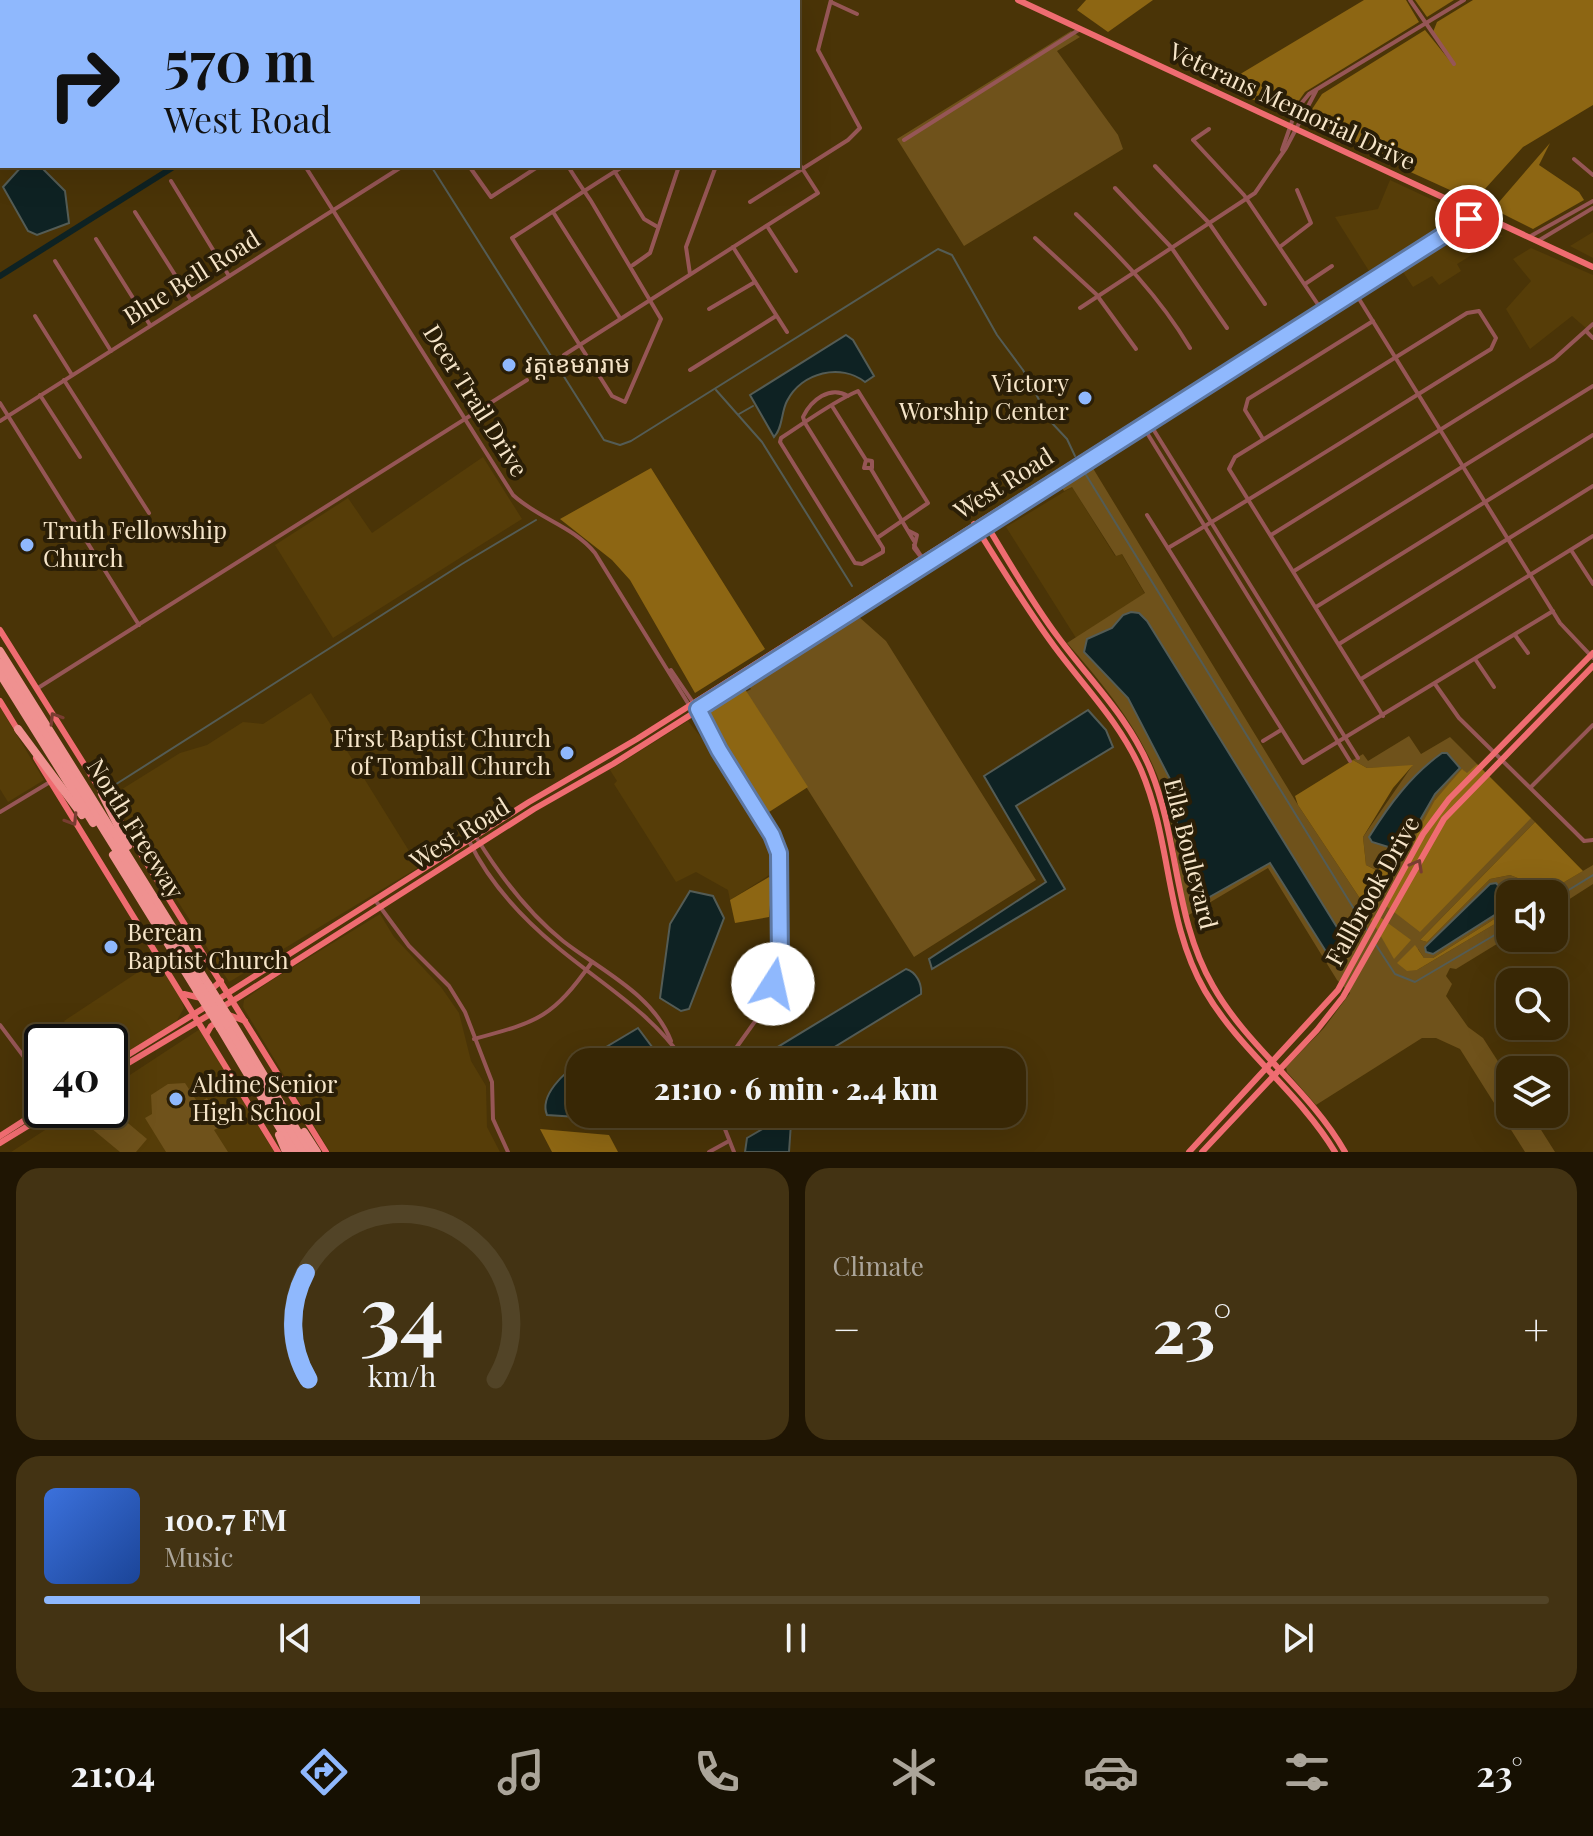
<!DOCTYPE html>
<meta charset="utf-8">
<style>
body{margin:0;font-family:"Playfair Display","Noto Sans Khmer",serif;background:#433313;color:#f1f3f6;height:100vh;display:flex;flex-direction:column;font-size:30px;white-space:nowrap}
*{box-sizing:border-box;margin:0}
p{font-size:26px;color:#aba59a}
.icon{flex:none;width:44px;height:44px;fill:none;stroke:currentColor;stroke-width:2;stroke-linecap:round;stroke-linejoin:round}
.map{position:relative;height:1152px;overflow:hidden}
.details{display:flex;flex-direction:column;gap:16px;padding:16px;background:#1f1503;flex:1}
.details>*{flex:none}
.hud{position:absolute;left:0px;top:0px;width:800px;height:168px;box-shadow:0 8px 32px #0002,0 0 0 2px #524427;background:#8fb8fd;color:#111;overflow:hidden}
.tools{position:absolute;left:1496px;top:880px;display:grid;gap:16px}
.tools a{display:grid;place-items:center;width:72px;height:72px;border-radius:16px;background:#382705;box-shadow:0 8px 32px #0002,0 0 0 2px #524427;font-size:40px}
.speed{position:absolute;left:24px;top:1024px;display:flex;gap:16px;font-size:40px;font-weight:700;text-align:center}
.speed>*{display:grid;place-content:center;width:104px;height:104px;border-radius:50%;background:#382705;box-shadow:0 8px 32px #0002,0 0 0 2px #524427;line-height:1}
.speed .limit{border:4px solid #111;border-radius:12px;background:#fff;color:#111}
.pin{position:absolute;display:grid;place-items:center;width:68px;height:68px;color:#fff;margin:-34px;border:4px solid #fff;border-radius:50%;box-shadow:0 2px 8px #0007}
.me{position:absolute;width:88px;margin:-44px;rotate:10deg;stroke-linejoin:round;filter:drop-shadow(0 0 6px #0008)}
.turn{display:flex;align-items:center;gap:28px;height:168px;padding:0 32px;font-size:36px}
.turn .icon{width:104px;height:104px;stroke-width:2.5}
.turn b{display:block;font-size:56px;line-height:68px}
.big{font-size:60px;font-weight:800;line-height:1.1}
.details .widget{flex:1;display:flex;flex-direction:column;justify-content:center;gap:12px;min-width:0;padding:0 28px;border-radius:24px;background:#433313}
.details .dial{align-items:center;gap:0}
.dial svg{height:208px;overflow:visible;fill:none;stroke:#524427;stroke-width:7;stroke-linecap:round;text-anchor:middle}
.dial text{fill:#f1f3f6;stroke:none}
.song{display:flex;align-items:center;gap:24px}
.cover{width:96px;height:96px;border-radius:12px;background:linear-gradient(135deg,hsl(220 70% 55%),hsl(220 70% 35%))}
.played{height:8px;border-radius:4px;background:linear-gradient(90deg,#8fb8fd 25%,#524427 25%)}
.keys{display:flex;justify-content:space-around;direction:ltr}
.heat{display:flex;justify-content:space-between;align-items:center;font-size:44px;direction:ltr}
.details .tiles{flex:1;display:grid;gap:16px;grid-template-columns:1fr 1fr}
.widget:last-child{grid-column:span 2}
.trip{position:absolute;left:566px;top:1048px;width:460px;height:80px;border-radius:24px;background:#382705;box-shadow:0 8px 32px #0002,0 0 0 2px #524427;font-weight:800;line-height:80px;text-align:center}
.dock{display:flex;height:128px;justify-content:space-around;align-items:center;background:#161002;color:#aba59a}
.dock .icon{width:56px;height:56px}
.dock .active{color:#8fb8fd}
.dock b{font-size:36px;color:#f1f3f6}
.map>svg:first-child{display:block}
</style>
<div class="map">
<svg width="1593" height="1152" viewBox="0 0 1593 1152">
<rect width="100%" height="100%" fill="#4a3407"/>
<g fill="#563d08">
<polygon points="1390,180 1450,208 1453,219 1369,271 1335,217 1378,209"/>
<polygon points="1475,224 1503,236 1457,264 1461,271 1439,285 1432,276 1413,287 1401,269"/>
<polygon points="1593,232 1593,258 1570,246"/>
<polygon points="1531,248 1593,275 1593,330 1587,329 1572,316 1530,349 1506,309 1531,281 1513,259"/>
<polygon points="483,457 522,519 333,638 275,545 348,498 372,533"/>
<polygon points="1072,487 1115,556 1121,553 1145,594 1076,638 1006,527"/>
<polygon points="311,693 419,867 229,982 111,796 180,753 207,745 243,722 263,724"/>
<polygon points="0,707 44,780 8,802 0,789"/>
<polygon points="688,721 712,751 770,850 771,874 730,900 728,890 696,872 676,882 614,784 617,781 610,770"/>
<polygon points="380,914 394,937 441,987 459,1013 471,1061 486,1086 487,1127 500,1152 330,1152 243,1007 244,1000 269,982"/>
<polygon points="158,959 179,993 184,1008 176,1022 110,1064 110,1042 53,1042 70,1031 64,1021"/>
<polygon points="200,1029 274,1152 11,1152 76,1110 110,1110 110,1088"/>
</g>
<g fill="#6f521b">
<polygon points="1071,31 1080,37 1057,51 1118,135 1123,149 964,246 897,139"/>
<path d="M1091 465 1298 805 1367 909 1378 871 1366 865 1363 837 1412 766 1367 768 1353 760 1363 754 1368 761 1409 736 1421 754 1450 737 1477 764 1467 774 1463 770 1435 800 1531 818 1535 822 1420 940 1427 942 1490 879 1510 875 1528 882 1533 894H1510V909L1433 958H1424L1418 949 1417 970 1510 915V936L1456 969 1450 968 1446 976 1452 984 1446 996 1468 1027 1483 1038 1510 1080V1114H1531L1555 1152H1525L1460 1049 1436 1038H1422L1316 1105 1287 1072 1286 1067 1324 1028 1350 993 1337 980 1268 868 1187 916C1179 881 1176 846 1169 812 1153 745 1111 693 1067 643L1145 593 1122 554 1116 556 1072 487 1064 491 1061 486Z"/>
<polygon points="858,616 886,641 1036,880 914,957 746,692 751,689 748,685"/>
<polygon points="1593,865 1593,884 1554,909 1554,894 1544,894"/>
<polygon points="185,1083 198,1103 207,1098 222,1126 214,1130 228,1152 166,1152 145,1118 152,1114 151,1095 168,1084"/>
<polygon points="110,1108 147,1139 136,1152 120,1152 85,1123 96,1110"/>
</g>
<g fill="#8d6613">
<polygon points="1086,0 1153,0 1108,32 1077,10"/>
<polygon points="1364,0 1406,0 1419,22 1305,92 1288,116 1222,85"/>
<polygon points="1415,0 1454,0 1427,17"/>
<polygon points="1473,0 1593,0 1593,105 1523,147 1474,201 1303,123 1322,94 1425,30 1454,66 1433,32 1437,22"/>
<polygon points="1550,143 1539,165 1579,192 1584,200 1533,229 1493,209"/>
<polygon points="651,468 765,649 695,693 630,580 612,560 560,519"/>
<polygon points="743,686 808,787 769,812 704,711"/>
<polygon points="1353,760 1367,768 1413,765 1393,788 1363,837 1366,865 1378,871 1385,858 1399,867 1367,909 1298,805 1295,796"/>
<polygon points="1477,764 1531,818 1420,932 1385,905 1404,872 1418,831 1435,800 1462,769 1467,773"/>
<polygon points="1535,822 1583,871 1544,894 1533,894 1528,882 1510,875 1490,879 1427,942 1420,940"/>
<polygon points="769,877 772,881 769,917 735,923 730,900"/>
<polygon points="1510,909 1510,915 1417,970 1407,971 1397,963 1415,945 1424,958 1433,958"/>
<polygon points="1377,915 1411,940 1394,959 1371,919"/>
<polygon points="540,1129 609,1135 618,1152 552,1152"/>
</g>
<g fill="#0e2223" stroke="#545c55" stroke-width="2">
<polygon points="22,166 40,166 65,191 69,223 37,235 28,231 3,187"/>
<path d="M846 335 853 340 874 376 865 382C841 363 802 372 787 401 781 412 783 428 774 437L750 395Z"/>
<polygon points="1131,612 1139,613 1147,621 1348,945 1349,953 1340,964 1332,961 1270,863 1197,904 1191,902 1188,856 1177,824 1170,779 1128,698 1084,652 1087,639 1112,628 1123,615"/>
<polygon points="1088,710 1106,730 1113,747 1016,806 1065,889 932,969 929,959 1046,882 984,776"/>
<path d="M1442 753H1447L1460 768 1435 794 1404 848 1398 850 1372 842 1369 837C1389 805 1411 775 1442 753Z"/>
<polygon points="1496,883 1509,898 1504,909 1433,954 1426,952 1425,947 1490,884"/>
<polygon points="690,891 713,896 724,918 689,1009 681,1011 660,998 670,924"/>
<path d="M906 969C916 972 922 983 921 994L810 1062H753Z"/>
<polygon points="638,1028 658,1055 655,1062 581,1062"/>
<path d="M580 1063V1114H600L593 1118 547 1115C539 1096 564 1072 580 1063Z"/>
<polygon points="778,1120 791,1123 789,1152 745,1152 747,1138"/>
</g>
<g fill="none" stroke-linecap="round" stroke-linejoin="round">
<g stroke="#545c55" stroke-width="2">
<polyline points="324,0 326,2"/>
<polyline points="431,166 604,440 620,445 631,441 938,249 952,255 997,335 1023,370 1051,422 1067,439 1075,456"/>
<polyline points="716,390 762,442 852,586"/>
<polyline points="739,414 753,406"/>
<polyline points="1083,470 1367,930"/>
<polyline points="110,788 462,564 536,520"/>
<polyline points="1554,899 1593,875"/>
<polyline points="1376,945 1395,974 1415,982 1510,926"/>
</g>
<g stroke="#0e2223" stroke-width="6">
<polyline points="342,2 343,0"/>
<polyline points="0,276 175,166"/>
</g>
<g stroke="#965656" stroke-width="4">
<polyline points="702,0 703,2"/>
<polyline points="1410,0 1454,64"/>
<polyline points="661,2 665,0"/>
<polyline points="775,2 775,0"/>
<polyline points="831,2 857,14"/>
<polyline points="1209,129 1193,140 1244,195 1319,306"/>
<polyline points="0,131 2,129"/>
<polyline points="904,140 1080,29"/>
<polyline points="1282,150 1296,110 1309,94 1464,0"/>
<polyline points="1574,159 1593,175"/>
<path d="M305 166 513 495C539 519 573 526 595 553L702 726 714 741"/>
<polyline points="469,166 491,197 539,166"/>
<path d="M568 166C575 178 583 189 591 201L661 319 625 402 612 396 512 238C550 214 586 189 624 166"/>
<polyline points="1155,166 1209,223 1265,304"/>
<polyline points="615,172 644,219 656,226"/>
<polyline points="171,181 229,276"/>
<polyline points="1115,188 1171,247 1227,328"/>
<polyline points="750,202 848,140 860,128 818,50 831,0"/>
<polyline points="135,212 191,300"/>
<polyline points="553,212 620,318"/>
<path d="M1076 214C1120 256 1159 296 1190 348"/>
<polyline points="767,226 796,271"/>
<polyline points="1529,237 1593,201"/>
<polyline points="1035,238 1096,294 1136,349"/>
<polyline points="96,239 150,325"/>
<polyline points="1538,241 1593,208"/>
<polyline points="1281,246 1311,223 1297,190"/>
<polyline points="733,247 787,332"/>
<polyline points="55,261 111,351"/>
<polyline points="633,265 650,253 679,166"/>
<polyline points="690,274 686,247 716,166"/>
<polyline points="1305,284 1332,266"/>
<polyline points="1351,286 1560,623 1593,658"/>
<polyline points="1080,308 1255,193 1286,148 1316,91"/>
<polyline points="709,309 755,282"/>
<polyline points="35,316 72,375"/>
<polyline points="1587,332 1593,338"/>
<polyline points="564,355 818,193 798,162"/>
<polyline points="690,370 776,316"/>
<polyline points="598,374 620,359"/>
<polyline points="64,380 149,513"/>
<polyline points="40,395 80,457"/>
<path d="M848 396C830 385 811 400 803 417L805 423 883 548V552L862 564 855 563 780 442 781 438C806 422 832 402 858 391L928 503 877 538"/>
<polyline points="0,403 139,625"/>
<polyline points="832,406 866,460 864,468 872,468 872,461 866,460"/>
<polyline points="1145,416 1358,758"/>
<polyline points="1139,420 1350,761"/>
<polyline points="0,421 403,166"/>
<polyline points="1263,439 1245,410 1248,399 1373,321"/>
<polyline points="871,469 914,541"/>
<polyline points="1147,515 1303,763 1553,611"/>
<polyline points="909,531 917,535 914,548 927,565"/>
<polyline points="1271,535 1554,359 1593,324"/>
<polyline points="914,545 921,556"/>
<path d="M1168 548C1277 484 1384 415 1491 349L1496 338 1479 311 1467 313 1235 457 1229 469C1280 552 1332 633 1383 716"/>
<polyline points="1571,550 1593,584"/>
<polyline points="1294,571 1593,386"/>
<polyline points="1316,607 1593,435"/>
<polyline points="1515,635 1528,653"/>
<polyline points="1339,644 1593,486"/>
<polyline points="1475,659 1494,687"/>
<polyline points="671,670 707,723 719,750 772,835 780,862 780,963 766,1006 726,1062"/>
<polyline points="1361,679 1593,536"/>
<polyline points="1435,684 1459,718 1575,832 1584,841 1593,840"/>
<polyline points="38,688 527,380"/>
<polyline points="1263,741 1281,730"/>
<polyline points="1531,787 1593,725"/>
<polyline points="0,812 50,782"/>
<path d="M476 837C500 876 527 912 563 941 600 970 653 994 671 1041"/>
<path d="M469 841C489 882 521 917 556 946 601 984 650 1011 685 1062"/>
<polyline points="375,900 409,946 449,986 465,1012 492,1082 493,1119 508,1152"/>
<polyline points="0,1025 42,1081"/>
<path d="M474 1039C540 1021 552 1018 592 962"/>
<polyline points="719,1114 734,1152"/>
<polyline points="709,1152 729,1141"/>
</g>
<g stroke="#ef6c71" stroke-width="6">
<polyline points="1018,0 1593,267"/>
<path d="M974 524C1000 565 1025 607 1054 646 1085 688 1119 721 1141 770 1172 842 1165 922 1205 991 1240 1051 1299 1092 1335 1152"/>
<path d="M986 524C1009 562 1031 601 1058 637 1091 682 1129 717 1151 771 1179 841 1174 919 1213 986 1248 1048 1310 1090 1345 1152"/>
<polyline points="0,630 104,796"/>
<polyline points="0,701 19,732"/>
<polyline points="36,758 278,1152"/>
<polyline points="113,809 326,1152"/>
<polyline points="184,994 201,998 221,981"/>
<polyline points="217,1000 529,802 637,739 1398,257 1458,218 1466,208"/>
<polyline points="207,1033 211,1026 229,1015 245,1021"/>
<polyline points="110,1066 207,1006"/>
<polyline points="110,1074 239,997 534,809 613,764 1450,234 1475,212"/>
<polyline points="0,1136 42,1109"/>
<polyline points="0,1143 54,1110"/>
<polyline points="1189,1152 1338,990 1423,834 1449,799 1593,653"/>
<polyline points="1202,1152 1317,1030 1343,997 1444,819 1593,666"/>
</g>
<g stroke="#ef9190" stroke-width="8">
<polyline points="0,651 208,984"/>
<polyline points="0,663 202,988"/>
<polyline points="0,674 93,823"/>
<polyline points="18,729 82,815"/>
<polyline points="102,794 128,846"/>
<polyline points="113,855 197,991"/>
<polyline points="232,1022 310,1152"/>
<polyline points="226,1025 302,1152"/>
<polyline points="220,1028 294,1152"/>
<polyline points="304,1132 317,1152"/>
<polyline points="279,1135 286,1152"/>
</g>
<g stroke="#ef9190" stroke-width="8">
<polyline points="208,984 232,1022"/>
<polyline points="202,988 226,1025"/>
<polyline points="197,991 220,1028"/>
</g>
</g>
<defs><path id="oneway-chevron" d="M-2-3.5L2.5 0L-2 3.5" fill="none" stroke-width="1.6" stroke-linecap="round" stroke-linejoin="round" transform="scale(2)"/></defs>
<g stroke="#793d31">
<use href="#oneway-chevron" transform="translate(55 718) rotate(-122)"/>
<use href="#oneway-chevron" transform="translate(72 820) rotate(58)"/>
<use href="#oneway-chevron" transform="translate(1417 865) rotate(-61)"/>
</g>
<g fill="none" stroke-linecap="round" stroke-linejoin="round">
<g stroke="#5d78a4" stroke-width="20">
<polyline id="route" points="773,984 780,963 779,853 772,835 719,750 698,709 1469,219"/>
</g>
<use href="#route" stroke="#8fb8fd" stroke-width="14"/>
</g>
<g fill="#8fb8fd" stroke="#2a1e07" stroke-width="3">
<circle cx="509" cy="365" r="8"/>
<circle cx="1085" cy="398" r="8"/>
<circle cx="27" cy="545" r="8"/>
<circle cx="567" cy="753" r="8"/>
<circle cx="111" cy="947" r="8"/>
<circle cx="176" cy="1099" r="8"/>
</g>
<g text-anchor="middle" stroke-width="8" stroke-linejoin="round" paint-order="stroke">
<g font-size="24" fill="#f6e5c9" stroke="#2a1e07">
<text transform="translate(1292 107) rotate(25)" y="8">Veterans Memorial Drive</text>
<text transform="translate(192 278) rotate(-32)" y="8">Blue Bell Road</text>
<text transform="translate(475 401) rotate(58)" y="8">Deer Trail Drive</text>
<text transform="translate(1004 484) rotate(-32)" y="8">West Road</text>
<text transform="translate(135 829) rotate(58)" y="8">North Freeway</text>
<text transform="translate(460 834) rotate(-32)" y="8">West Road</text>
<text transform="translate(1190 854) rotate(76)" y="8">Ella Boulevard</text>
<text transform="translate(1373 891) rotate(-61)" y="8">Fallbrook Drive</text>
</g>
<g font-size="24" fill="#f6e5c9" stroke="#2a1e07" text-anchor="start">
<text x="525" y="373">វត្តខេមរារាម</text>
<text x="1069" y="392" text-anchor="end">Victory<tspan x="1069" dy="28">Worship Center</tspan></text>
<text x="43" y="539">Truth Fellowship<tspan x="43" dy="28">Church</tspan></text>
<text x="551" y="747" text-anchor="end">First Baptist Church<tspan x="551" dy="28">of Tomball Church</tspan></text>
<text x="127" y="941">Berean<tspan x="127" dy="28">Baptist Church</tspan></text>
<text x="192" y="1093">Aldine Senior<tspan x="192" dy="28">High School</tspan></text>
</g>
</g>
</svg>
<div class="tools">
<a><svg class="icon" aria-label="sound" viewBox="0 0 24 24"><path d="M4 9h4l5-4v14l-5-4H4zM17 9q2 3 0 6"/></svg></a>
<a><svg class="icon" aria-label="search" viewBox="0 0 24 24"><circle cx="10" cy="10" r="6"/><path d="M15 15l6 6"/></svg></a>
<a><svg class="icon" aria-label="layers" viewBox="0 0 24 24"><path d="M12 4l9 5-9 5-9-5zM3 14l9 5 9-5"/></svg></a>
</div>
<div class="speed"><div class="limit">40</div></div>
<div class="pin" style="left:1469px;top:219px;background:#d93025"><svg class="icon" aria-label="arrive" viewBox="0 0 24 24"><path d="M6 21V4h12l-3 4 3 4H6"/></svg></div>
<svg class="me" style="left:773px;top:984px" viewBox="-20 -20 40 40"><circle r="19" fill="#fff"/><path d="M0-13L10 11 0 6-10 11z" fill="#8fb8fd"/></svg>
<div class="trip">21:10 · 6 min · 2.4 km</div>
<div class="hud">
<div class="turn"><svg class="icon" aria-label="right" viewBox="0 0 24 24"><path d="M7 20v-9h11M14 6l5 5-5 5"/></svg><div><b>570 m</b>West Road</div></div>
</div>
</div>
<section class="details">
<div class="tiles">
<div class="widget dial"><svg viewBox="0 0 100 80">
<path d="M14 69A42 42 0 1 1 86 69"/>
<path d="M14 69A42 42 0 0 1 13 28" stroke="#8fb8fd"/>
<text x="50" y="56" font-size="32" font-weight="700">34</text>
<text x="50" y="72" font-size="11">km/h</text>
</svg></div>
<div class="widget"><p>Climate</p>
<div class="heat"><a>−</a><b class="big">23°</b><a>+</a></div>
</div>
<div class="widget">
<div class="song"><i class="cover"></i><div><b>100.7 FM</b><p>Music</p></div></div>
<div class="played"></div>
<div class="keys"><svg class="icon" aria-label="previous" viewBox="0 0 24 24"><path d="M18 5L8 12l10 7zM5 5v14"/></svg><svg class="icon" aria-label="pause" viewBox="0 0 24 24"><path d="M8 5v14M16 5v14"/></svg><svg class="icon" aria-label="next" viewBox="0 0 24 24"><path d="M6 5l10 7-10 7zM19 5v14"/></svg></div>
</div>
</div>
</section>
<nav class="dock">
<b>21:04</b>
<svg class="icon active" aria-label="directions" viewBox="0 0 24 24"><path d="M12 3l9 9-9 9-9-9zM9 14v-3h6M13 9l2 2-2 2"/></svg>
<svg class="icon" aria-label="music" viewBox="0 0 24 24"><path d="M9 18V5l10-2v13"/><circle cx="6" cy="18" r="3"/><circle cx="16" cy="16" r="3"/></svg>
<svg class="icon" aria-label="phone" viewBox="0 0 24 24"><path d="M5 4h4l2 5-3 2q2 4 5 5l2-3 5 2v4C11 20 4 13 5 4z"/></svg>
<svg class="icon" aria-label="climate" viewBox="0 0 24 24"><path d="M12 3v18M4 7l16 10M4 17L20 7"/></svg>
<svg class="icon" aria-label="car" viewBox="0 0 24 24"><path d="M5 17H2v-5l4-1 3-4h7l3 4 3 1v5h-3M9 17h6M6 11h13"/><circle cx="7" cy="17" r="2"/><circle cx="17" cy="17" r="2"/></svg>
<svg class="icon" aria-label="filters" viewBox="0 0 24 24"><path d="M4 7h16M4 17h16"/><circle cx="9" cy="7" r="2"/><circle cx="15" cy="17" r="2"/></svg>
<b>23°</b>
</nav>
